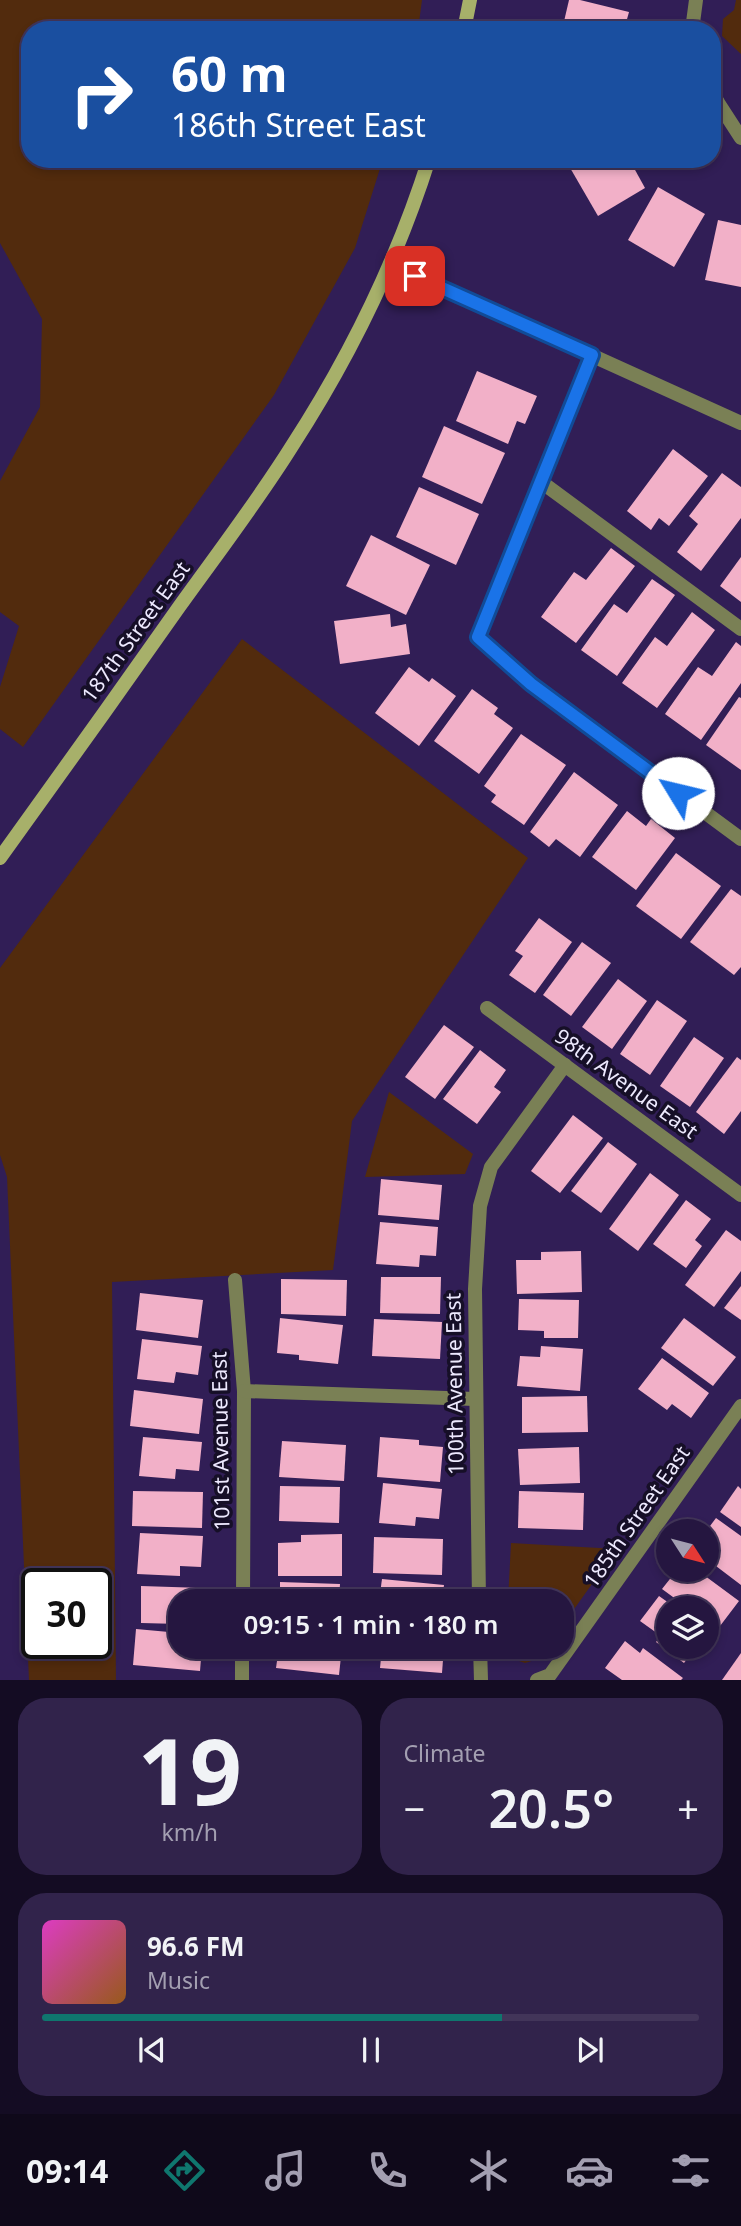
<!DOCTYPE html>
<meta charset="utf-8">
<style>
body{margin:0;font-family:"Noto Sans",sans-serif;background:#31234b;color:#f1f3f6;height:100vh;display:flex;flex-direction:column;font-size:26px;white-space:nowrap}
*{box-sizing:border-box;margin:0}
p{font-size:23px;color:#a39fb1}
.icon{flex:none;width:38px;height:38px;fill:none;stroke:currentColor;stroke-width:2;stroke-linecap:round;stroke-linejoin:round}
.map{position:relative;height:1680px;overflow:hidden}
.sheet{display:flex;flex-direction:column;gap:18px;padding:18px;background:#140c23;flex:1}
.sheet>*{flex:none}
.guide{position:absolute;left:21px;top:21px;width:700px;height:147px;border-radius:28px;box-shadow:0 4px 10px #0003,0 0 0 2px #423559;background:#1a4fa0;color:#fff;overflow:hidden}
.needle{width:46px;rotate:126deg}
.controls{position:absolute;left:656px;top:1519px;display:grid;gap:14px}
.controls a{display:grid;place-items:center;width:63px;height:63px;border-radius:50%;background:#251640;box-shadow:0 4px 10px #0003,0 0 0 2px #423559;font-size:35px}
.speed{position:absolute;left:21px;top:1568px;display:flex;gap:14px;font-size:35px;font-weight:700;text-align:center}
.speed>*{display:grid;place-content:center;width:91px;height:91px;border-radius:50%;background:#251640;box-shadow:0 4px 10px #0003,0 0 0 2px #423559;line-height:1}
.speed .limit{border:4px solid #111;border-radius:10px;background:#fff;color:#111}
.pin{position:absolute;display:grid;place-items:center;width:60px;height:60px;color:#fff;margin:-30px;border-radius:14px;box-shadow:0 4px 10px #0006}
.me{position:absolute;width:77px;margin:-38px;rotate:306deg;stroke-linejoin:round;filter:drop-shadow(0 0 5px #0008)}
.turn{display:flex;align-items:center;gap:24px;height:147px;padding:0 35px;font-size:32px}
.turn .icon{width:91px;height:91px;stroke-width:2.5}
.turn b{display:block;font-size:49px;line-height:60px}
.big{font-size:52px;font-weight:600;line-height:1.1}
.sheet .card{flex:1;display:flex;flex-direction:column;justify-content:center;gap:10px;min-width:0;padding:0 24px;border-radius:28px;background:#31234b}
.sheet .dial{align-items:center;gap:0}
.dial b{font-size:91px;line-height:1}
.song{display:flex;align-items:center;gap:21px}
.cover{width:84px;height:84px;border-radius:10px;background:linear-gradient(135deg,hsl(310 70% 55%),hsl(30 70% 35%))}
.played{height:7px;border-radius:4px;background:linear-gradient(90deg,#0f766e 70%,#423559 70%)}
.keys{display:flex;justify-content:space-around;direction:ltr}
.heat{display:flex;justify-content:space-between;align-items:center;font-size:38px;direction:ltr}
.sheet .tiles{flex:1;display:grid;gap:18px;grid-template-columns:1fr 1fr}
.card:last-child{grid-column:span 2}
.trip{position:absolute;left:168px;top:1589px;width:406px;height:70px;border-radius:28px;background:#251640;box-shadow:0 4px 10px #0003,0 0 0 2px #423559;font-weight:600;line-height:70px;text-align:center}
.menu{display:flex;height:112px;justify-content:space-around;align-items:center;background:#0f091a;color:#a39fb1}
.menu .icon{width:49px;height:49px}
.menu .on{color:#0f766e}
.menu b{font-size:32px;color:#f1f3f6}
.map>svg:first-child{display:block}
</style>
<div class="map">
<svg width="741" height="1680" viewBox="0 0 741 1680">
<rect width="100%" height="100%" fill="#311e56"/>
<g fill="#522b0d" fill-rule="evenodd">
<polygon points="0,0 422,0 418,30 30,30 30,159 383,159 355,248 274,395 23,747 0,729 0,687 19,626 0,612 0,481 40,407 42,319 0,243"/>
<polygon points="736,0 741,0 741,54 722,36 723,19 734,10"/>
<path d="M242 639 528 858 352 1121 333 1270 112 1282 116 1680H29L7 1177 0 1155V968ZM37 1584H96V1643H37Z"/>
<polygon points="389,1092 473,1154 465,1174 365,1177"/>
<polygon points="511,1543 617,1549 562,1626 562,1601 508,1601"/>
<polygon points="507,1647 547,1647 538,1659 525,1663 513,1659"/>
</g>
<g fill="#f2b0c8">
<polygon points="569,0 580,0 629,12 624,30 562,30"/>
<polygon points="581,159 629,159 645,188 598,216 569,166"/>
<polygon points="658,187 705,214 674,267 628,240"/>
<polygon points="718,220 741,225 741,287 705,280"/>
<polygon points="477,371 537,396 525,424 517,421 508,444 456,421"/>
<polygon points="444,426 505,453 482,504 422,477"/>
<polygon points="673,449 708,476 669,526 659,518 651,530 627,511"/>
<polygon points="722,473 741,487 741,518 701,571 677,552 698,524 689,516"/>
<polygon points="419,487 479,514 456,565 396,537"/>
<polygon points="371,535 430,565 406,615 346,586"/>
<polygon points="611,548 635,566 576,643 541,617 574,572 586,580"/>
<polygon points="741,557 741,602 720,586"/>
<polygon points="652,579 675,595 617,676 581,650 614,604 627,613"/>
<polygon points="692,612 715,630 657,708 622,683 655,637 667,646"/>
<polygon points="390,614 391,627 406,624 410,654 340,664 334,621"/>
<polygon points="736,642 741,646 741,683 701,740 665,714 698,667 712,676"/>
<polygon points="409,667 429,682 432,678 456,696 419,746 375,713"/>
<polygon points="472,689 498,708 494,714 513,728 479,774 434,741"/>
<polygon points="739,697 741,698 741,770 706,745"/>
<polygon points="521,734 566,765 524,825 491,802 496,795 484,786"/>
<polygon points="574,772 618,805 580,857 556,839 549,847 530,832"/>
<polygon points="627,811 646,826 651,819 675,838 636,890 592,857"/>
<polygon points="676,853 721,886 681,939 636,906"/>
<polygon points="731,889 741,896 741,967 734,975 690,942"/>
<polygon points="539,918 572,942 535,993 509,975 523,956 515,951"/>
<polygon points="582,942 611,963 571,1016 543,995"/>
<polygon points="618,979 647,1001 612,1049 582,1027"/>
<polygon points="657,1000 687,1021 650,1075 620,1054"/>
<polygon points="444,1025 474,1047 435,1099 405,1077"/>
<polygon points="694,1037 724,1058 690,1107 660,1086"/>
<polygon points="480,1050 506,1070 494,1087 501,1092 477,1124 443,1099"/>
<polygon points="737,1057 741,1060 741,1111 724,1134 696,1112"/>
<polygon points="573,1115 603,1138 560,1193 531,1171"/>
<polygon points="608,1142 637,1164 601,1213 571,1191"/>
<polygon points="650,1173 679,1195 638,1251 609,1229"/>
<polygon points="381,1179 442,1185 439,1220 378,1215"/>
<polygon points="686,1200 711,1219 695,1240 702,1246 686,1268 653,1244"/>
<polygon points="380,1222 438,1227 436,1256 420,1255 419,1267 376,1264"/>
<polygon points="726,1230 741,1241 741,1271 714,1307 685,1285"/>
<polygon points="581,1251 582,1292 517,1294 516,1260 541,1260 541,1252"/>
<polygon points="381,1277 441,1277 440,1314 380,1313"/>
<polygon points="281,1279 347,1280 346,1316 281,1314"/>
<polygon points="741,1286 741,1320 724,1308"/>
<polygon points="140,1293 203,1300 198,1338 136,1330"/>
<polygon points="519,1299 579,1300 578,1338 544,1338 544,1331 518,1330"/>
<polygon points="280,1318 343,1325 338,1364 299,1360 299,1355 277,1353"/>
<polygon points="684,1318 736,1357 713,1386 661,1348"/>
<polygon points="374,1319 442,1322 440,1359 372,1356"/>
<polygon points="142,1339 202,1346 198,1375 176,1372 174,1383 137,1379"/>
<polygon points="541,1346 583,1349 580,1391 517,1386 520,1356 540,1357"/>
<polygon points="662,1358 709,1393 691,1418 672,1404 667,1410 638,1389"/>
<polygon points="134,1390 203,1399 199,1434 130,1426"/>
<polygon points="587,1396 588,1432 522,1433 522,1397"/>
<polygon points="143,1437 202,1442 199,1471 176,1469 175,1479 139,1476"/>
<polygon points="380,1437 419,1440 419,1445 443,1447 440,1482 377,1477"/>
<polygon points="282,1441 346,1445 344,1481 279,1477"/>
<polygon points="579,1447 580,1483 520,1485 518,1449"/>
<polygon points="383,1483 442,1489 439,1519 416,1517 415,1526 379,1523"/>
<polygon points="280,1486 340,1487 339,1523 279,1521"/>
<polygon points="738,1486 741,1489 741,1527 720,1512"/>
<polygon points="133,1491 203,1492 202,1528 132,1526"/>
<polygon points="519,1491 584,1493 583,1530 518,1528"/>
<polygon points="716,1518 741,1536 741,1585 712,1563 717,1557 707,1550 707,1530"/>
<polygon points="140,1533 203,1536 201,1567 180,1566 180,1576 137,1574"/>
<polygon points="342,1534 342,1576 278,1576 278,1543 301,1542 301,1535"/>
<polygon points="374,1537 443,1539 442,1575 373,1573"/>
<polygon points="677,1570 697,1570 739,1601 717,1630 707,1623 707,1608 688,1608 662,1589"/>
<polygon points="382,1579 444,1585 442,1601 379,1601"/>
<polygon points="280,1582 340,1584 339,1601 280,1601"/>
<polygon points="141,1586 203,1588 203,1601 180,1601 180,1624 141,1623"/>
<polygon points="659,1596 676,1608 668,1608 668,1647 696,1647 684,1663 656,1642 661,1636 640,1621"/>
<polygon points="136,1629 180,1633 180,1647 202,1647 200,1671 133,1665"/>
<polygon points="625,1641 640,1653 643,1648 683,1678 681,1680 622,1680 605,1668"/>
<polygon points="279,1647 342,1647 339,1675 276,1668"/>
<polygon points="382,1647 444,1647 442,1673 380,1668"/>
<polygon points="741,1653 741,1680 722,1680"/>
</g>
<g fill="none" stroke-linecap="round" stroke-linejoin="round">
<g stroke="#7a8055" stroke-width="14">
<polyline points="717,101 741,138"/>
<polyline points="540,481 741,629"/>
</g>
<g stroke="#7a8055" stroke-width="14">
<polyline points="692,30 696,0"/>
<polyline points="712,89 717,101"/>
<polyline points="390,264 741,423"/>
<polyline points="592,355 478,637 531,684 741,839"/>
<polyline points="487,1008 741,1195"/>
<polyline points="235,1280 244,1391 243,1601"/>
<polyline points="244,1391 475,1399"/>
<polyline points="479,1601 475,1289 480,1206 491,1167 565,1065"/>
<polyline points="480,1647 481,1680"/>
<polyline points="242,1680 242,1647"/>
<polyline points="537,1680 550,1675 741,1406"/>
</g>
<g stroke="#a7b06a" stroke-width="14">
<polyline points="464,30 470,0"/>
<path d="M0 858C60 775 120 691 179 607 217 554 257 502 292 446 349 358 397 260 429 159"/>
</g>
</g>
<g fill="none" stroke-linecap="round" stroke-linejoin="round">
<g stroke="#114b97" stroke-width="18">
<polyline id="route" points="415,276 592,355 478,637 531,684 678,793"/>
</g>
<use href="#route" stroke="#1a73e8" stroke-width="12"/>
</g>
<g text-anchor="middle" stroke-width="7" stroke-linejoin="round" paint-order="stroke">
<g font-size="21" fill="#ede9fe" stroke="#160f27">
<text transform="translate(136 632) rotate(-54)" y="7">187th Street East</text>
<text transform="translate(626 1084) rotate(36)" y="7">98th Avenue East</text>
<text transform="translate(455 1384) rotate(-91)" y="7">100th Avenue East</text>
<text transform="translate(221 1441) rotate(-91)" y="7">101st Avenue East</text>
<text transform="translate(637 1517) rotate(-55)" y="7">185th Street East</text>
</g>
</g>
</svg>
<div class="controls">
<a><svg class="needle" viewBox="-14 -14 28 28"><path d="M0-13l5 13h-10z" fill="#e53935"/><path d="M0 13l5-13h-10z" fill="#a39fb1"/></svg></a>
<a><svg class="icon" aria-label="layers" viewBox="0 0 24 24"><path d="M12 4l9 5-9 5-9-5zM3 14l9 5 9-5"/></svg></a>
</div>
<div class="speed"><div class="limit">30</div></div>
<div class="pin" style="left:415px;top:276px;background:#d93025"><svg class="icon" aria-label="arrive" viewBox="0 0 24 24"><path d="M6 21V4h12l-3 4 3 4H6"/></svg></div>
<svg class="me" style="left:678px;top:793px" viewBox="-20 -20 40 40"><circle r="19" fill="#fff"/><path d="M0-13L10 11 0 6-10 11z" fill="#1a73e8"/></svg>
<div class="trip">09:15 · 1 min · 180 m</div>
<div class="guide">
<div class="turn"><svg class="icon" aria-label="right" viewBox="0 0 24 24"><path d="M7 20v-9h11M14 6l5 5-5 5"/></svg><div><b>60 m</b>186th Street East</div></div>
</div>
</div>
<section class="sheet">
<div class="tiles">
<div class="card dial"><b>19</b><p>km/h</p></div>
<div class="card"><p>Climate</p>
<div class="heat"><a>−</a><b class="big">20.5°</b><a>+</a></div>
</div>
<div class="card">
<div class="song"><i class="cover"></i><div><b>96.6 FM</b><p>Music</p></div></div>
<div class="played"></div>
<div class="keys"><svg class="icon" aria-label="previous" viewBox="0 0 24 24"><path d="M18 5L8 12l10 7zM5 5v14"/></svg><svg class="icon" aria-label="pause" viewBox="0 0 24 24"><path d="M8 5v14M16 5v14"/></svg><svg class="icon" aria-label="next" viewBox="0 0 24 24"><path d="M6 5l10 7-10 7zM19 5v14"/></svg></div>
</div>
</div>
</section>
<nav class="menu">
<b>09:14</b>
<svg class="icon on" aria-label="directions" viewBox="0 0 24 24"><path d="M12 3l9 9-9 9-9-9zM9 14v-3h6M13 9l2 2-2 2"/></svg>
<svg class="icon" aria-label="music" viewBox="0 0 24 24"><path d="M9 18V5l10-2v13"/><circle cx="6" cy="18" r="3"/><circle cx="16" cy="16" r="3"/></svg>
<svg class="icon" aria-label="phone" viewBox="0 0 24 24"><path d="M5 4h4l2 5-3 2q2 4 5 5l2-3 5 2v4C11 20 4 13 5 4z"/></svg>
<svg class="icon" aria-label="climate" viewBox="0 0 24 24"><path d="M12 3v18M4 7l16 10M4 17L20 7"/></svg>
<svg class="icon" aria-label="car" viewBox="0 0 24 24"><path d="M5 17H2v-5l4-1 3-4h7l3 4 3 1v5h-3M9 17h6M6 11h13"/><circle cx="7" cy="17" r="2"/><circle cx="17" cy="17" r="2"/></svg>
<svg class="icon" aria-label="filters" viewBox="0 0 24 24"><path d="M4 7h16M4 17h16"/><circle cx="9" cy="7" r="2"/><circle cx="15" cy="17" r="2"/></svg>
</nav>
